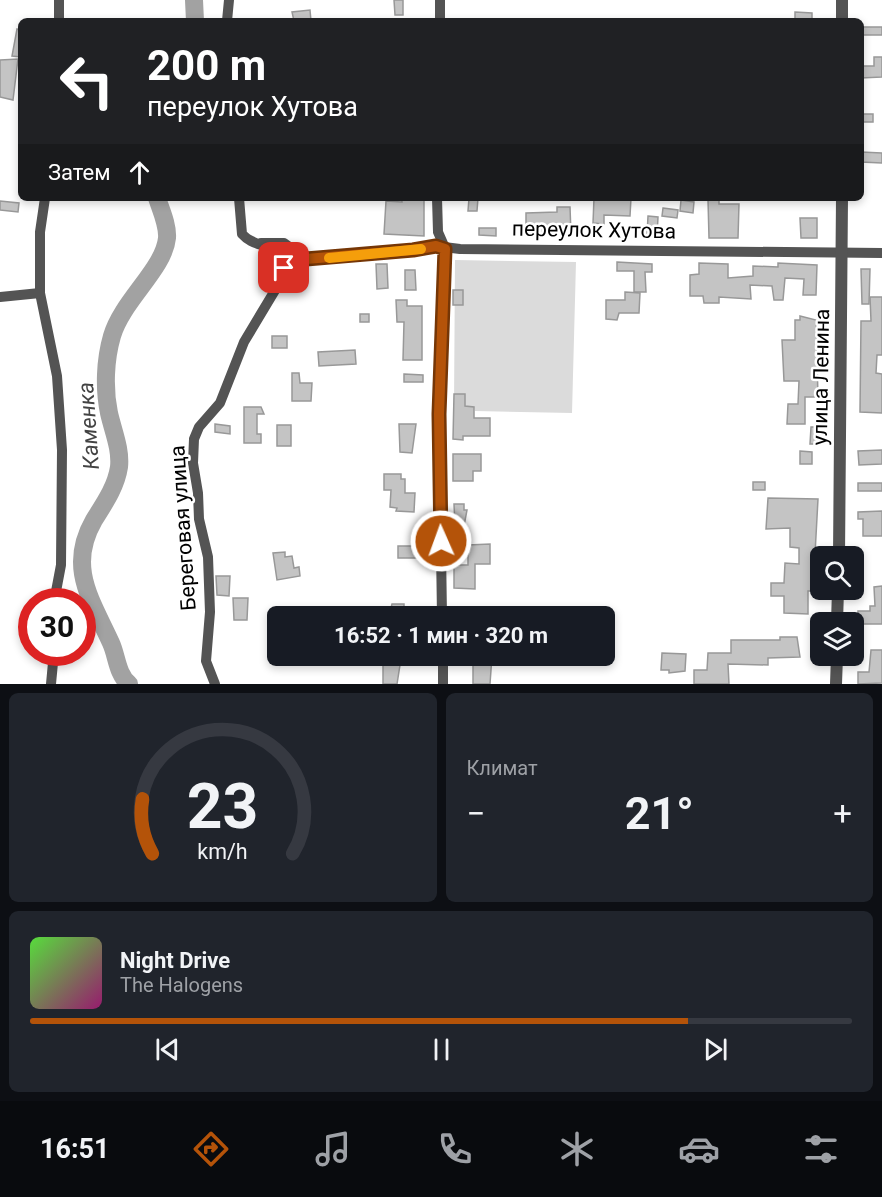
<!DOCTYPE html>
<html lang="ru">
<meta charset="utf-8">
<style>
body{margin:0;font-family:Roboto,sans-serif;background:#20242c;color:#f1f3f6;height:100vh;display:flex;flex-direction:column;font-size:22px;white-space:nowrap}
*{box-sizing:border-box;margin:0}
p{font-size:20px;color:#9ea1a6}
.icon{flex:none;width:33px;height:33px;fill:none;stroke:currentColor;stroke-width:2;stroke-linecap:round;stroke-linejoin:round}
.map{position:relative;height:684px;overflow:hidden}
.sheet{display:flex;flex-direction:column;gap:9px;padding:9px;background:#0d0f14;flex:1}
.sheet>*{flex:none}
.hud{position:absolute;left:18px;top:18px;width:846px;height:183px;border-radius:9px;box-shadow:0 3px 9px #0003;background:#202124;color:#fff;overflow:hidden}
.controls{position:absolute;left:810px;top:546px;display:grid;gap:12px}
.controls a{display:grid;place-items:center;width:54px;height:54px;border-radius:9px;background:#171b24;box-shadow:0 3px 9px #0003;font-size:30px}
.speed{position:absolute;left:18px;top:588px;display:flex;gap:12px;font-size:30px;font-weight:700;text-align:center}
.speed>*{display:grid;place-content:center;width:78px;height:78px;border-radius:50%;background:#171b24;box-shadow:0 3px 9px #0003;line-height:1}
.speed .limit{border:9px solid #d22;background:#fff;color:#111}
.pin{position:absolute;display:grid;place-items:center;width:51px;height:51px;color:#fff;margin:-26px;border-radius:12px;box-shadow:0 3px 9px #0006}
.me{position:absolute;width:66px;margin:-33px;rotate:358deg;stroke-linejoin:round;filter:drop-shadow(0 0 4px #0008)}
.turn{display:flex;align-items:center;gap:21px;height:126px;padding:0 30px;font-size:27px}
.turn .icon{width:78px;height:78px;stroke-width:2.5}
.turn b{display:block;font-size:42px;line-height:51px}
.then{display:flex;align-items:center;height:57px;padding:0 30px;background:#0003;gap:12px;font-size:22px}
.big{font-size:45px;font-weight:700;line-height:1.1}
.sheet .card{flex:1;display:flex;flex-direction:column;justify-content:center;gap:9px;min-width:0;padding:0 21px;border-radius:9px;background:#20242c}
.sheet .dial{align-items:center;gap:0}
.dial svg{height:156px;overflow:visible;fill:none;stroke:#363941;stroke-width:7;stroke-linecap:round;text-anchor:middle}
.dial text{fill:#f1f3f6;stroke:none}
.song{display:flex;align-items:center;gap:18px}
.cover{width:72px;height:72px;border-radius:9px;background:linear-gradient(135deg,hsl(110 70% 55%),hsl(320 70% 35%))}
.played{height:6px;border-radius:3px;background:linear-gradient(90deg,#b45309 80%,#363941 80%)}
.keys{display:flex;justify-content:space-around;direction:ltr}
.heat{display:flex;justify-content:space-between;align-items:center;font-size:33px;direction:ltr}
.sheet .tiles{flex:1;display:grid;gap:9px;grid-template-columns:1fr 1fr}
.card:last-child{grid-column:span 2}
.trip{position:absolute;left:267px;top:606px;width:348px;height:60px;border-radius:9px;background:#171b24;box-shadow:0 3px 9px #0003;font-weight:700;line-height:60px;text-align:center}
.menu{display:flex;height:96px;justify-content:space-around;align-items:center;background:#090b0e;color:#9ea1a6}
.menu .icon{width:42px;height:42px}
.menu .selected{color:#b45309}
.menu b{font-size:27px;color:#f1f3f6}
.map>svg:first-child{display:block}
</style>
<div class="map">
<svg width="882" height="684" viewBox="0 0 882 684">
<rect width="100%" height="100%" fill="#fff"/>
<polygon fill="#dbdbdb" points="455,260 576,262 572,413 475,411 474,407 454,406"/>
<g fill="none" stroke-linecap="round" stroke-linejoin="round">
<g stroke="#a2a2a2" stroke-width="18">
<polyline points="194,0 195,21"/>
<path d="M129 684C117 674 117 656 111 643 91 599 67 567 94 520 104 504 116 487 119 467 121 449 113 431 109 413 104 389 105 360 112 336 122 301 164 269 167 238 168 225 161 210 157 198"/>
</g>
</g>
<g fill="#c4c4c4" stroke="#989898" stroke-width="1.5">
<polygon points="394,0 403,0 403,15 395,15"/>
<polygon points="310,10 311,21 294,21 292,12"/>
<polygon points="795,12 812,13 812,21 795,20"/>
<rect x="861" y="27" width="21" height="8"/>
<polygon points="17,29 21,30 21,57 12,56"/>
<polygon points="874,57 882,57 882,77 861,78 861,66 874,66"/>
<polygon points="18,59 13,100 0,97 0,60"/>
<rect x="861" y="114" width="12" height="8"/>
<polygon points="861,152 882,153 882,163 861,162"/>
<polygon points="402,198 424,198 424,236 384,234 386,201 402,202"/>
<polygon points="469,198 478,198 477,211 468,211"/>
<polygon points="594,198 631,198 630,216 604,215 604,224 593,223"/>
<polygon points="719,199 719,204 739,204 738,238 709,238 708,200"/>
<polygon points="681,200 694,202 693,213 680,211"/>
<polygon points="0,201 19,203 18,212 0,210"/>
<polygon points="557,207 570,207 571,234 526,235 526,213 557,212"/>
<polygon points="663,208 678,210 677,218 662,216"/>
<polygon points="648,216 658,217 657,236 647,235"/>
<polygon points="800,218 817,218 817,238 801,238"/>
<polygon points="479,228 496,228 496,236 479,235"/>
<polygon points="617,262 652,264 652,272 645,272 646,292 634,292 634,271 617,271"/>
<polygon points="699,263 728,264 728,278 753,276 753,266 778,267 778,263 817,265 816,295 803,295 804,279 785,278 783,300 774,300 772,286 750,285 751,299 719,297 719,303 704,303 703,296 690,296 690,275 699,274"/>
<polygon points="376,264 387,264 388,288 377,289"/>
<polygon points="861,269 870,269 869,304 862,304"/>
<polygon points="405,270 415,270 416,290 405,290"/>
<rect x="453" y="290" width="10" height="15"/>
<polygon points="625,292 640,293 639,313 619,313 617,320 606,319 606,300 625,300"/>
<polygon points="870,297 882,297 882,355 877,355 876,373 882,374 882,413 860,412 861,321 871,321"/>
<polygon points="396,300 407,300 407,306 422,306 422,360 403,360 404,322 397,322"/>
<rect x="360" y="314" width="9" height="8"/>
<polygon points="800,316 816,320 818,397 805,397 805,424 787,424 788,404 798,404 799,381 784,381 782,340 795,340 795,320 800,320"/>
<rect x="272" y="336" width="15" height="12"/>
<polygon points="355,350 356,364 319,366 318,352"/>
<polygon points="292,373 299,373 300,383 312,383 311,401 292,401"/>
<polygon points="404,374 423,375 423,382 404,382"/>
<polygon points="454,394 465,394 465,406 474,407 474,418 490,418 490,436 463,436 463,440 453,439"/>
<polygon points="244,407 261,407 264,414 257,414 257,434 261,434 261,443 244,443"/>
<polygon points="215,424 230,426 230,434 215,432"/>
<polygon points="399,424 416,424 412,453 400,452"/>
<rect x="277" y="425" width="14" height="21"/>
<polygon points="811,427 821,427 820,444 810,444"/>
<polygon points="882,450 882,464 859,465 858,451"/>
<polygon points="800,451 812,452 812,464 800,464"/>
<polygon points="453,454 481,454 481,471 473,471 473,481 453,481"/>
<polygon points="384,474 401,474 401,479 405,479 405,493 415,493 414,512 396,511 397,508 390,507 391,490 384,490"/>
<rect x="753" y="482" width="12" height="8"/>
<rect x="858" y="483" width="24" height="8"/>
<polygon points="768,498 818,499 813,591 808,591 808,614 784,613 784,596 771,596 771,583 784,583 785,563 799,564 799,548 790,547 790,528 766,529"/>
<polygon points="454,504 464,504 464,510 467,510 464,526 455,526"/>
<polygon points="882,511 882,536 863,536 863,519 858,519 858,512"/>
<polygon points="490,544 490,564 475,564 475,589 454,588 454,565 468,565 468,545"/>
<polygon points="398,546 419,546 418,558 398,558"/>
<polygon points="285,552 285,557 292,556 294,568 299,567 300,576 277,580 273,553"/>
<polygon points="216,576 230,576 229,596 217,595"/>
<polygon points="882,586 882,624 858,624 858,611 870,611 870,606 875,606 874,587"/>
<polygon points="233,598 248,598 247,620 234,620"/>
<polygon points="392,604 404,604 404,616 385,616 385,608 391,608"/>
<polygon points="780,637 797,637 800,657 768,658 768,665 728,664 729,684 694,684 694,670 707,670 708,653 731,653 731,640 780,640"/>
<polygon points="871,650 882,650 882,683 858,684 858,672 869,672"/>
<polygon points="662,653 686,654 685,671 669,673 669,670 661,670"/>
<polygon points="473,656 492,656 490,684 473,684"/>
<polygon points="383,665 400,665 397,684 383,684"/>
</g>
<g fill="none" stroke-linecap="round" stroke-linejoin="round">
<g stroke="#545454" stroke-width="10">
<polyline points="59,0 59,21"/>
<polyline points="227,21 229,0"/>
<polyline points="440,21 440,0"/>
<polyline points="45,198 40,232 40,293 57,376 62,450 61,565 54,602"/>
<polyline points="437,198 438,232 445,248 439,414 442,616"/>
<polyline points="261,243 284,243 306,259 283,272"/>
<polyline points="306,259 436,246 460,249 882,253"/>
<polyline points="0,297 40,293"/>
<polyline points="51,684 54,652"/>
<path d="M215 684 206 661 210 612 208 557 199 519 198 493 193 463 194 439 199 427 220 403 244 342 277 287 283 268C277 240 256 250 242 234L239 198"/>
<polyline points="443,684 443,656"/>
</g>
<g stroke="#545454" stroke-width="12">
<polyline points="842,21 842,0"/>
<polyline points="839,556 842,198"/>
<polyline points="837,622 838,590"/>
<polyline points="836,684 837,656"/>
</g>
</g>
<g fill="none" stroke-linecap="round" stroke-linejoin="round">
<g stroke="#753606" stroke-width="15">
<polyline id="route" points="284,268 283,272 306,259 413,250 436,246 445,249 439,414 441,541"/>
</g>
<use href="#route" stroke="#b45309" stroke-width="10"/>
<polyline stroke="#f59e0b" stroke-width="10" points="329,258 421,249"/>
</g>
<g text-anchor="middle" stroke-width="5" stroke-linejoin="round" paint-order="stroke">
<g font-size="21" fill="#000" stroke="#fff">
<text transform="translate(594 230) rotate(1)" y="7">переулок Хутова</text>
<text transform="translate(821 377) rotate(-89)" y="7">улица Ленина</text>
<text transform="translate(183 528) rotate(-94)" y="7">Береговая улица</text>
</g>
<g font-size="22" font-style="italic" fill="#434343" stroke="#fff">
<text transform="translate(88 426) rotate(-94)" y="8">Каменка</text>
</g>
</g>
</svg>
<div class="controls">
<a><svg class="icon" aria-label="search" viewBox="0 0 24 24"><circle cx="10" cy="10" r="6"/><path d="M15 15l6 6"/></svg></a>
<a><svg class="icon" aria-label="layers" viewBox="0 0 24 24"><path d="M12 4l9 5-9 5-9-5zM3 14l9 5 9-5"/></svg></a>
</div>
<div class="speed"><div class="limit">30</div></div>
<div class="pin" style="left:284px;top:268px;background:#d93025"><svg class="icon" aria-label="arrive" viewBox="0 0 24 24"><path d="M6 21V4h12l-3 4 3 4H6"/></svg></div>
<svg class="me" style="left:441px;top:541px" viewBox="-20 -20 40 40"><circle r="17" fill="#b45309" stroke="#fff" stroke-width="3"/><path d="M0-11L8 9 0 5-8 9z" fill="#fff"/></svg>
<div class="trip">16:52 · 1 мин · 320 m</div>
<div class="hud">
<div class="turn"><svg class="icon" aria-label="left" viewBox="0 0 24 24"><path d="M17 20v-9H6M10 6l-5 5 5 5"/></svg><div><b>200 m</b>переулок Хутова</div></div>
<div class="then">Затем<svg class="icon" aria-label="ahead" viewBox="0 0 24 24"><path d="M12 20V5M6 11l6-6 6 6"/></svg></div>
</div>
</div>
<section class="sheet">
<div class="tiles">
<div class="card dial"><svg viewBox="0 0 100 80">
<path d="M14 69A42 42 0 1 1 86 69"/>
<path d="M14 69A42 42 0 0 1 9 41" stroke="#b45309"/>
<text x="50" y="56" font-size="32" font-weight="700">23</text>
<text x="50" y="72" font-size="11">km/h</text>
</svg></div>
<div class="card"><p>Климат</p>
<div class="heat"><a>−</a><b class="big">21°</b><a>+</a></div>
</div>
<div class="card">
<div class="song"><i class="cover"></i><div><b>Night Drive</b><p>The Halogens</p></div></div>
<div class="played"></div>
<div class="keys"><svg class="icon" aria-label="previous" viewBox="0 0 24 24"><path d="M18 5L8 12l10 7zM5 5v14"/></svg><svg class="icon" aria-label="pause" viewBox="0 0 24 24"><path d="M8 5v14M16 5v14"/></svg><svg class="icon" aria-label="next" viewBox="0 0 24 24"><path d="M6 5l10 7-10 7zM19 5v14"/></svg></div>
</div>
</div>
</section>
<nav class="menu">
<b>16:51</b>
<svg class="icon selected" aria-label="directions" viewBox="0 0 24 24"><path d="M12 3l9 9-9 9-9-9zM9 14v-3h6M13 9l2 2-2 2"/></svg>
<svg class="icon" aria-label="music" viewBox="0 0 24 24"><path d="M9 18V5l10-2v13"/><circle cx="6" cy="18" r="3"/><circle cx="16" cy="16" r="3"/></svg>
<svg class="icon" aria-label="phone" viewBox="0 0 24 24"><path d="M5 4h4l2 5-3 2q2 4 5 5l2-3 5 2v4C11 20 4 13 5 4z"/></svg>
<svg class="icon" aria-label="climate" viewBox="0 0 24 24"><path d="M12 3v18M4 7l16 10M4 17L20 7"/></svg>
<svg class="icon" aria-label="car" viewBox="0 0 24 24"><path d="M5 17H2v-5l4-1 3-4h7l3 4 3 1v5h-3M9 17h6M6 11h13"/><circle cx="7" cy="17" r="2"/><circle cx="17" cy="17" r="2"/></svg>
<svg class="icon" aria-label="filters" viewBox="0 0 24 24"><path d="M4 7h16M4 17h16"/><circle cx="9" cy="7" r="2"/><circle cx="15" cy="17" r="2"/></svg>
</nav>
